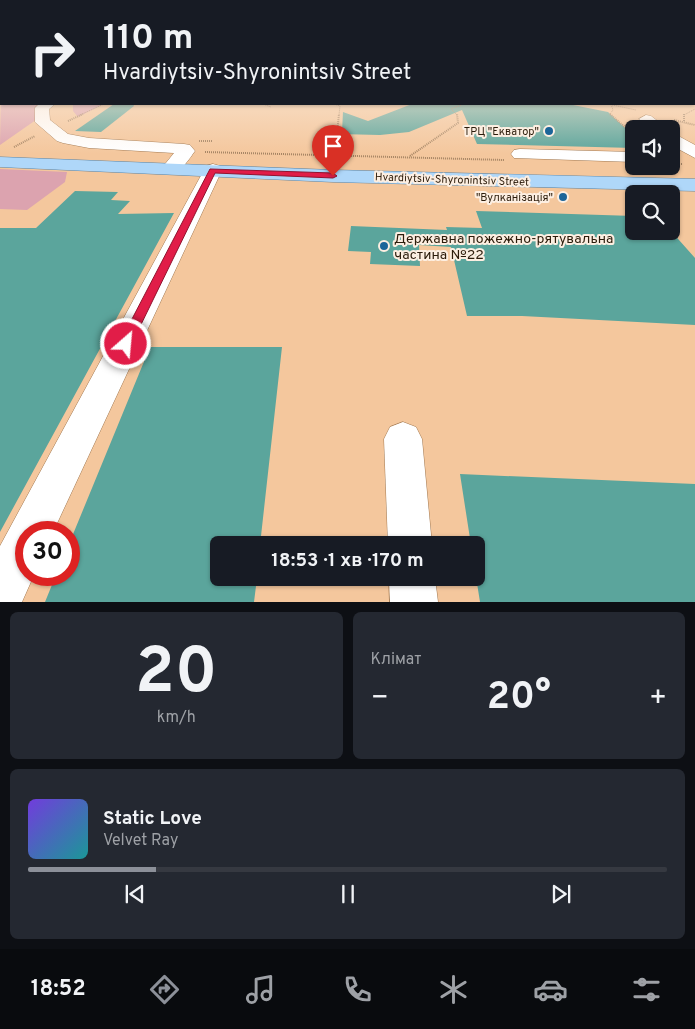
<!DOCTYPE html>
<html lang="uk">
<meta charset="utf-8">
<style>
body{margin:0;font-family:Overpass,sans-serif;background:#242831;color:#f1f3f6;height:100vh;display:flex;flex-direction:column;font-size:19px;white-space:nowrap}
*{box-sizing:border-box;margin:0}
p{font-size:16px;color:#9ea1a6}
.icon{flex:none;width:28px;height:28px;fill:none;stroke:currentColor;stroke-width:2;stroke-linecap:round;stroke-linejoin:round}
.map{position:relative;height:602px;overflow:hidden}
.panel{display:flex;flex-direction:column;gap:10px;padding:10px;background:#0d0f14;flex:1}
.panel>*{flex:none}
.banner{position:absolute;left:0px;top:0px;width:695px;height:105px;box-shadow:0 1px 4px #0004;background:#171b24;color:#f1f3f6;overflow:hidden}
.buttons{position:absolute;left:625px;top:120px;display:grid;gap:10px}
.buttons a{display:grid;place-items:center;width:55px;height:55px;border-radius:8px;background:#171b24;box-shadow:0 1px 4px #0004;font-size:25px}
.speed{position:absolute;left:15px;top:521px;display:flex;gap:10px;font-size:25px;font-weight:700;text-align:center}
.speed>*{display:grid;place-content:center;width:65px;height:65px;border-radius:50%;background:#171b24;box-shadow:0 1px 4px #0004;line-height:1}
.speed .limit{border:8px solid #d22;background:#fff;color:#111}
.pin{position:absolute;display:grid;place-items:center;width:42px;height:42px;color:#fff;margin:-51px -21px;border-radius:50% 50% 50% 0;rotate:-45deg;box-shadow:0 0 5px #0007}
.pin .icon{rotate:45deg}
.me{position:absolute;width:55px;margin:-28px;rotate:27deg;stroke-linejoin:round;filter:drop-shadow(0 0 4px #0008)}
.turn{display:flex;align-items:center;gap:18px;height:105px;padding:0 20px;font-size:22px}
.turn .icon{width:65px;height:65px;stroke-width:2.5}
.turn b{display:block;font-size:35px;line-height:42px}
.big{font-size:38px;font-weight:700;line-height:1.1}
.panel .tile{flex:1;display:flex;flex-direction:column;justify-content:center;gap:8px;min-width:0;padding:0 18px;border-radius:8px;background:#242831}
.panel .dial{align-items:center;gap:0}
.dial b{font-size:65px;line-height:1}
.song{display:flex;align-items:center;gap:15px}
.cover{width:60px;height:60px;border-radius:8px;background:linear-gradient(135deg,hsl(260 70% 55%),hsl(180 70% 35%))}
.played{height:5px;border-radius:2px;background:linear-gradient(90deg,#8c9099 20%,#363941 20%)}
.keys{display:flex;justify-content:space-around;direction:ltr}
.heat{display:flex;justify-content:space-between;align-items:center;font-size:28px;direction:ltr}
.panel .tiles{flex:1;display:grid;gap:10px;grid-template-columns:1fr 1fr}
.tile:last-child{grid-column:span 2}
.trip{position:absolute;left:210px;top:536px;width:275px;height:50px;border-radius:8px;background:#171b24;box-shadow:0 1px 4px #0004;font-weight:700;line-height:50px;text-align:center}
.menu{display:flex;height:80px;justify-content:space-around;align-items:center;background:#090b0e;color:#9ea1a6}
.menu .icon{width:35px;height:35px}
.menu .active{color:#8c9099}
.menu b{font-size:22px;color:#f1f3f6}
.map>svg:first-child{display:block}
</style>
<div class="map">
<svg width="695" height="602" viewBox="0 0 695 602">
<rect width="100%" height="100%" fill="#f4c79d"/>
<g fill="#dca3af">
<polygon points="1,87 1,104 48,104 42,108 43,115 0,145"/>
<polygon points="73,104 104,104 78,117 73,111"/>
<polygon points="0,169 67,172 65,182 27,210 0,209"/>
</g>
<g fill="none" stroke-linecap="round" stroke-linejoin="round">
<polygon fill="#a68dc5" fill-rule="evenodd" points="0,86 1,86 1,88 0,89"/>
</g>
<g fill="#5ba59c">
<polygon points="114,104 133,104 134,106 101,132 75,131"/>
<polygon points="412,104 568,104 608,112 634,136 634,148 477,144 462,110 409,132 380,135 339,134 342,132 343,112 368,121"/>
<polygon points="75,191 118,192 111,200 130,201 118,214 174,213 0,532 0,228 36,228"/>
<polygon points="476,211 634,216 634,231 671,231 695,258 695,325 522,316 467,316 451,247 419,245 420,266 370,264 371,252 348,251 351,226 447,230 446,227 482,228"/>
<polygon points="150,347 282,347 260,545 219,545 219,578 257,578 254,602 45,602 56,575 69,575 69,544"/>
<polygon points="460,474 695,484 695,602 480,602 476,577 476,545 471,545"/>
</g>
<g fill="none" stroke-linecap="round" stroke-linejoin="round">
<g stroke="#a17850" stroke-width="1">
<g id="minor">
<path d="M39 104H55L49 109 50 120 68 134 89 138 184 144 190 145 195 151C187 162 178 177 164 173L161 169 174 153 89 148 63 143 57 141 35 122V108Z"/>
<polygon points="646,115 651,116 668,129 650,129 639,119"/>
<polygon points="671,132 695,145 695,158 671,145"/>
<polygon points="520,149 634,152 634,162 514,158 511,154 514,150"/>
<polygon points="213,164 220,166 222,170 53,532 26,532 26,575 34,575 22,602 0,602 0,546 204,170 206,166"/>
<polygon points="403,422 416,427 422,439 432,545 388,545 384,439 390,427"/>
<polygon points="389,578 435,578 438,602 390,602"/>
</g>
</g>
<g stroke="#5e85a3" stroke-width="1">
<polygon id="major" points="0,157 333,170 695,179 695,191 333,182 0,167"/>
</g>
<g stroke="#a58463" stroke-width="1" stroke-dasharray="1 1" stroke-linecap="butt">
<polyline points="263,104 271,107"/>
<polyline points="334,104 340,106 339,115"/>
<polyline points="608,104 636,110"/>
<polyline points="611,104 613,110 610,114 611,115"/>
<polyline points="80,115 104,104"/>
<polyline points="457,115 451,109 464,104"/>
<polyline points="684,115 695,109"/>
</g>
<g stroke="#a58463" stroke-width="2" stroke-dasharray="1 1" stroke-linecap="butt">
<polyline points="610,114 634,135"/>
<polyline points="684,114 684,122"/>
<polyline points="674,120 695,125"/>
<polyline points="68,121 83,114"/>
<polyline points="199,141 212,141"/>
<polyline points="14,147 35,136"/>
<polyline points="205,152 504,160"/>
<polyline points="335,154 339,114"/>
<polyline points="410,156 458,123 457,114"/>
<polyline points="671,164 682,164"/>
</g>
<use href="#minor" fill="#fff" fill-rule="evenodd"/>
<use href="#major" fill="#afd7f9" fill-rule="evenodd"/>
</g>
<linearGradient id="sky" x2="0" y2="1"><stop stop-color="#8da4da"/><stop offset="0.45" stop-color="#fae6d3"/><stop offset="1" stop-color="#fae6d3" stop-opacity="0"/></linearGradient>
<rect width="695" height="154" fill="url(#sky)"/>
<polygon fill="#e11d48" stroke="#92132f" points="210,169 333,173 337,176 333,178 215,173 130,347 121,347 119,344"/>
<g fill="#1c6599" stroke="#fdefe2" stroke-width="2">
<circle cx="549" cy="131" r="5"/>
<circle cx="563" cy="197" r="5"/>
<circle cx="384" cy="246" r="5"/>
</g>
<g text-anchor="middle" stroke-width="4" stroke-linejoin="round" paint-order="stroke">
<g font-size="11" fill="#2c1c0b" stroke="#fdefe2" text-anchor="end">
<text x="539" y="135">ТРЦ "Екватор"</text>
<text x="553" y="201">"Вулканізація"</text>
</g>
<g font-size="11" fill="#2c1c0b" stroke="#fdefe2">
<text transform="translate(452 179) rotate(2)" y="4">Hvardiytsiv-Shyronintsiv Street</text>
</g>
<g font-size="14" fill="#2c1c0b" stroke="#fdefe2" text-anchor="start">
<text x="394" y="243">Державна пожежно-рятувальна<tspan x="394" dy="16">частина №22</tspan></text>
</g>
</g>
</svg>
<div class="buttons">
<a><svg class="icon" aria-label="sound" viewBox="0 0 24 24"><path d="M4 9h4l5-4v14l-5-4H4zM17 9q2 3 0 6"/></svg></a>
<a><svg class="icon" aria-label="search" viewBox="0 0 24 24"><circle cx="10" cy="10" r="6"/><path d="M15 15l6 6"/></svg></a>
</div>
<div class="speed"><div class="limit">30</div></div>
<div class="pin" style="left:333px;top:176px;background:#d93025"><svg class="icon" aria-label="arrive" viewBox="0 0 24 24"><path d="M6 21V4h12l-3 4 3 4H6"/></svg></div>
<svg class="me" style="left:126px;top:344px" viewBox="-20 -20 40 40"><circle r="17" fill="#e11d48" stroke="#fff" stroke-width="3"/><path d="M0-11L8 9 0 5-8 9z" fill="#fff"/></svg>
<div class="trip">18:53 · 1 хв · 170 m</div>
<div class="banner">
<div class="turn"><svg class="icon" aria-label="right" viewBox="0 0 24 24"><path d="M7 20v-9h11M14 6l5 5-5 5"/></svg><div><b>110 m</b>Hvardiytsiv-Shyronintsiv Street</div></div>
</div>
</div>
<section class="panel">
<div class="tiles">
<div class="tile dial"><b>20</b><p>km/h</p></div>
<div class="tile"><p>Клімат</p>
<div class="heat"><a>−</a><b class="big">20°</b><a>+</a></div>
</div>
<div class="tile">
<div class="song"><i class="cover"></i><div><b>Static Love</b><p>Velvet Ray</p></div></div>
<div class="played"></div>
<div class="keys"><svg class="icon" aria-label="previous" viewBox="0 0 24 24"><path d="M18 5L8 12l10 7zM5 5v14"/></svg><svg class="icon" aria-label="pause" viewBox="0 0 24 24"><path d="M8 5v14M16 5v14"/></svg><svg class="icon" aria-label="next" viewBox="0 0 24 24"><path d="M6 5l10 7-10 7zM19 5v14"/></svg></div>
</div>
</div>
</section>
<nav class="menu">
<b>18:52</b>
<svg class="icon active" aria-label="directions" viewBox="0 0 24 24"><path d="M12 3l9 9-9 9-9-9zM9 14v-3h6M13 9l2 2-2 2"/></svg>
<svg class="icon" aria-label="music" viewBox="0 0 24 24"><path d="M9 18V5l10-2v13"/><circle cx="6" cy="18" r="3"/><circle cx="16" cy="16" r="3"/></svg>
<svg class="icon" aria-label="phone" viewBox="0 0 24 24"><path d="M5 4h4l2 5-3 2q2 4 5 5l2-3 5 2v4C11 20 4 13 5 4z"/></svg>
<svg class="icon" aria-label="climate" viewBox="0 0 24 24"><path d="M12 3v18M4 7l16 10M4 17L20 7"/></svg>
<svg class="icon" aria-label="car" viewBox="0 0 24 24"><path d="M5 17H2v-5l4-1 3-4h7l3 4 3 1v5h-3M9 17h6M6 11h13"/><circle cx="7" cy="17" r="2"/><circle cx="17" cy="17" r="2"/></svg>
<svg class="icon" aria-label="filters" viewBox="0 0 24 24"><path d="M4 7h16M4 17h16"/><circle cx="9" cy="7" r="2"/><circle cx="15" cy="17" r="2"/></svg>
</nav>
